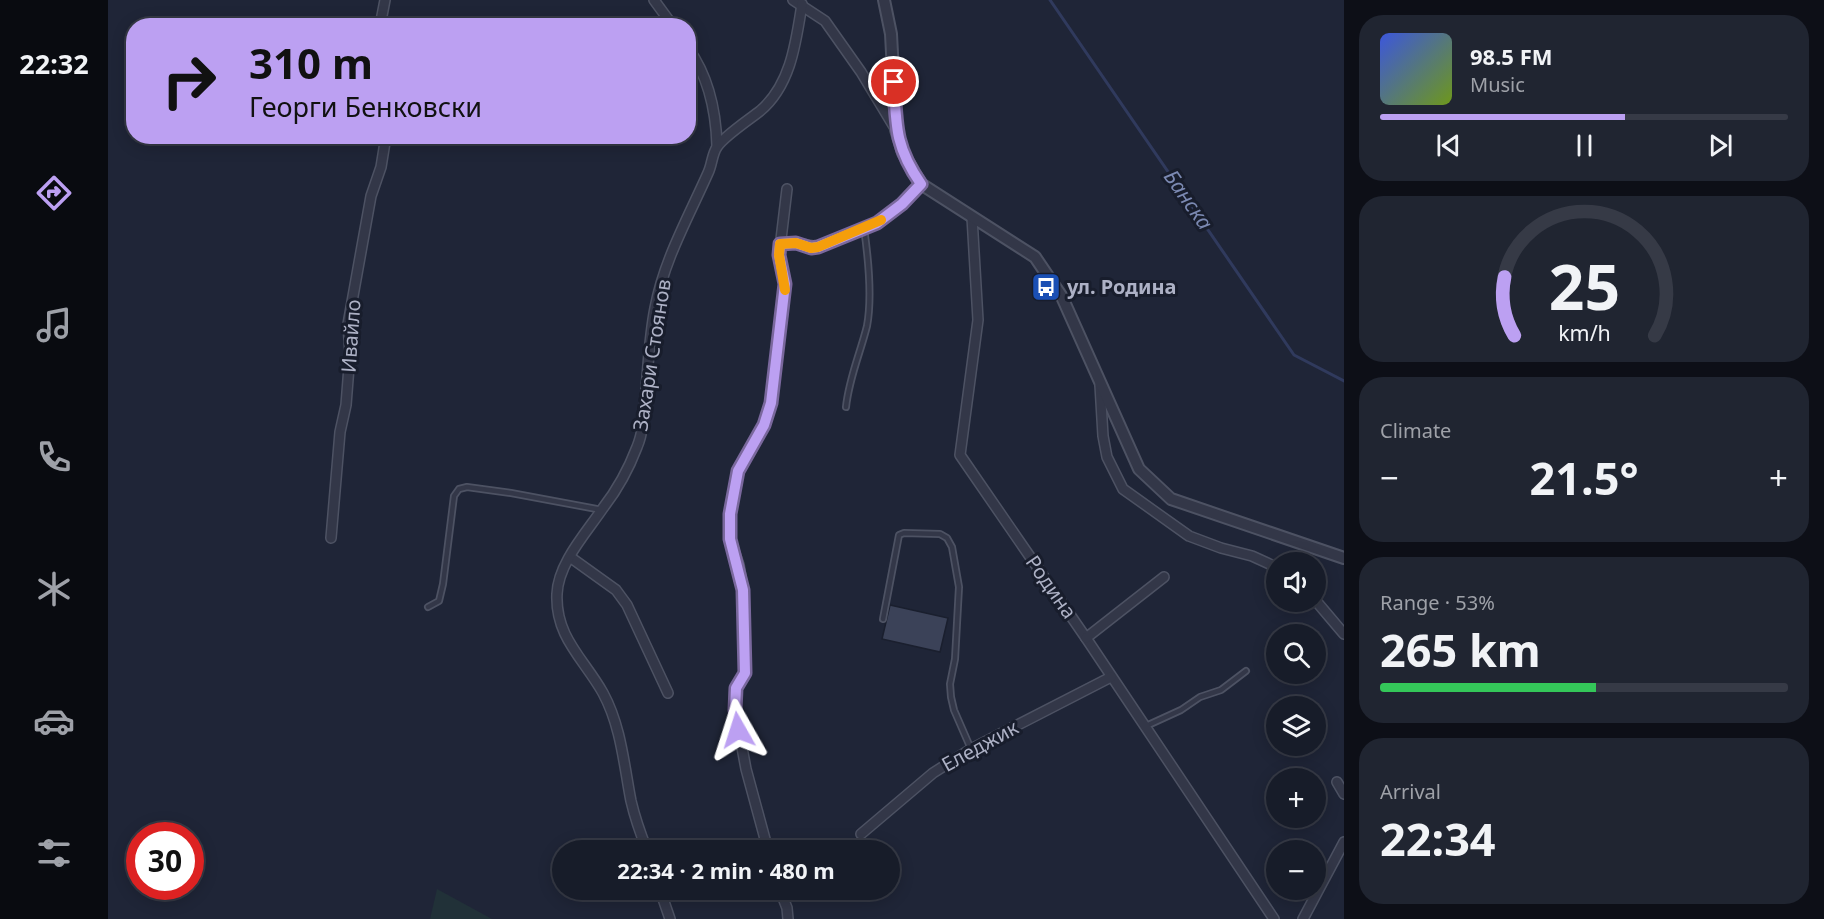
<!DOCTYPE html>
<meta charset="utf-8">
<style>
body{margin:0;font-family:"Noto Sans",sans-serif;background:#202531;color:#f1f3f6;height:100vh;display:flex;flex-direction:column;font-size:22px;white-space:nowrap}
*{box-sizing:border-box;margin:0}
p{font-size:20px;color:#9ea1a8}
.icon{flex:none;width:33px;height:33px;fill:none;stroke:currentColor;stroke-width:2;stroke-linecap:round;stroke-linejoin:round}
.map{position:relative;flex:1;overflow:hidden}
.sheet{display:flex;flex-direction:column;gap:15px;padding:15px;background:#0d0f17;width:480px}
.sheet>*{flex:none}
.hud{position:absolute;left:18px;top:18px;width:570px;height:126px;border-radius:24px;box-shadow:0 3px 15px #0003,0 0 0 2px #363a46;background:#bca0f2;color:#111;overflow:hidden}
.buttons{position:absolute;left:1158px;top:552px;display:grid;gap:12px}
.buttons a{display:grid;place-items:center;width:60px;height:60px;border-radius:50%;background:#171c29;box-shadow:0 3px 15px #0003,0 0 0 2px #363a46;font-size:30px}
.speed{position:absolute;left:18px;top:822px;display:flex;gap:12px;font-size:30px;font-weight:700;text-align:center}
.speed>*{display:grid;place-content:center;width:78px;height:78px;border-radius:50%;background:#171c29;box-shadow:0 3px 15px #0003,0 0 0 2px #363a46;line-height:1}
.speed .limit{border:9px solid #d22;background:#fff;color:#111}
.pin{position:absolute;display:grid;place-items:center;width:51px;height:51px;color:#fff;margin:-26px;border:3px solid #fff;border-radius:50%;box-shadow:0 2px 6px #0007}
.me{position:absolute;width:66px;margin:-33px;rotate:354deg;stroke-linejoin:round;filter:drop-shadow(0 0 4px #0008)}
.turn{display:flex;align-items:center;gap:21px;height:126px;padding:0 24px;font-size:27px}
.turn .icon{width:78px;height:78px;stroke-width:2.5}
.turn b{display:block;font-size:42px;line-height:51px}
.big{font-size:45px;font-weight:700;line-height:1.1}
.sheet .card{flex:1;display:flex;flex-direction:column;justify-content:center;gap:9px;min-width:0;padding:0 21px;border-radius:24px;background:#202531}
.sheet .dial{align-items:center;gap:0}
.dial svg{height:156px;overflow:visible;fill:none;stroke:#363a46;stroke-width:7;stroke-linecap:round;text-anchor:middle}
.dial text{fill:#f1f3f6;stroke:none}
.song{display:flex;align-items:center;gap:18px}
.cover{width:72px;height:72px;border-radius:9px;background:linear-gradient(135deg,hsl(230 70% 55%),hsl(80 70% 35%))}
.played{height:6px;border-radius:3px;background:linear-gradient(90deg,#bca0f2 60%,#363a46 60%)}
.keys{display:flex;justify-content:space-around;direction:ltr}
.heat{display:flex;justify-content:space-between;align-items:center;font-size:33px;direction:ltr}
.charge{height:9px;border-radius:4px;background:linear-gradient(90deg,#34c759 53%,#363a46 0)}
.trip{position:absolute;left:444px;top:840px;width:348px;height:60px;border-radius:30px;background:#171c29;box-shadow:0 3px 15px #0003,0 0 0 2px #363a46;font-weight:700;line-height:60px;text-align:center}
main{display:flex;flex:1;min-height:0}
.dock{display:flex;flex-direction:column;width:108px;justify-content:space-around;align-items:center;background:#090b10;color:#9ea1a8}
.dock .icon{width:42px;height:42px}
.dock .active{color:#bca0f2}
.dock b{font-size:27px;color:#f1f3f6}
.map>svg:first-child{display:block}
</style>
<main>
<nav class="dock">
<b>22:32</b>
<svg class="icon active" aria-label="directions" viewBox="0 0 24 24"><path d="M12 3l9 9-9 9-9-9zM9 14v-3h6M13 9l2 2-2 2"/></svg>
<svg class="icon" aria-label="music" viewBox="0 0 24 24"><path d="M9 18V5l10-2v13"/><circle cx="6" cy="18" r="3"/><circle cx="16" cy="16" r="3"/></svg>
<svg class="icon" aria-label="phone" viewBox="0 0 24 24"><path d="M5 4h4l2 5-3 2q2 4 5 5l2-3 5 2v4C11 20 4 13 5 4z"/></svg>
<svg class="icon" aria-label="climate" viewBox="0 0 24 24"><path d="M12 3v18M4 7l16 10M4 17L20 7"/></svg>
<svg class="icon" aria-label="car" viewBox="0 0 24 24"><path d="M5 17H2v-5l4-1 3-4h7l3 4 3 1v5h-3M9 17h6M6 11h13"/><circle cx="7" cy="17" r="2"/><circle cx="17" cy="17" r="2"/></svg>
<svg class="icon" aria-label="filters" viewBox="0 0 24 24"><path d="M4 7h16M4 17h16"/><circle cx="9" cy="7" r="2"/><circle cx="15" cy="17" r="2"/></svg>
</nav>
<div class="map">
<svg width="1236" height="919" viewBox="0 0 1236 919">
<rect width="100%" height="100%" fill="#1f2537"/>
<polygon fill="#213138" points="329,889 384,919 322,919"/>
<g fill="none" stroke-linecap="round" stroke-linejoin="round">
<polyline stroke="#303a5d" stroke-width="3" points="942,0 1186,355 1236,381"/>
</g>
<polygon fill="#3b4258" stroke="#1a1f2e" stroke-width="1.5" points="782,605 840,618 832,652 774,639"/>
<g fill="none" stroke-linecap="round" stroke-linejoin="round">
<g stroke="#4d5263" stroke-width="8">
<g id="service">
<path d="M738 407C741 378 752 354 759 326 764 299 760 256 756 228"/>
<polyline points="320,607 331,601 335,584 346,496 351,489 359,487 403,493 494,510"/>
<polyline points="775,619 791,535 796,533 832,534 839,538 844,547 851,587 847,659 842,684 843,697 846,710 863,749"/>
<polyline points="1038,726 1073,710 1092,697 1113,690 1138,671"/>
</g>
</g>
<g stroke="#4d5263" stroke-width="12">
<g id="minor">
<polyline points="546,0 565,26"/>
<polyline points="685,0 717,21 753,72 788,130"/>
<polyline points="272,26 277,0"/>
<path d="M580 48C601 77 608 110 609 146"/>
<polyline points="864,217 870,320 852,455 978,638 1166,919"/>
<polyline points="672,244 688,243 710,247 769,223 794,204 813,184"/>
<polyline points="992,385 995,436 999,457 1015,489 1081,536 1113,548 1144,556 1168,567"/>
<polyline points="223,538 232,432 238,405 242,354 240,324 263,196 273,167 278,136"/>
<polyline points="462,557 508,590 519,605 560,693"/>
<polyline points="1208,601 1236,634"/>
<polyline points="978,638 1056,577"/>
<polyline points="1229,782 1236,794"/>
<polyline points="753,834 825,773 863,749 1003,677"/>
<path d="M539 850C533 835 527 818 523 801 516 765 513 726 495 693 476 659 447 637 449 594 450 563 479 532 495 508 509 490 521 468 529 447 535 433 536 416 537 401 540 370 541 338 547 308 556 260 580 218 600 173 604 165 604 154 609 147 615 137 642 119 652 111 683 85 688 42 694 4"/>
<polyline points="660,850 638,769 627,710 628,688 637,673 635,590 631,565 622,539 622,514 631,471 656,425 663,403 675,310 677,284 671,256 679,189"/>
<polyline points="552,890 562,919"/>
<polyline points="672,890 679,908 680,919"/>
<polyline points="1195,919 1236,842"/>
</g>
</g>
<g stroke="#4d5263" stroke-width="14">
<polyline id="tertiary" points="776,0 783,34 788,130 795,153 813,184 927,257 954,297 1031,469 1063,499 1236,558"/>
</g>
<use href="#service" stroke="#333748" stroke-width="4.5"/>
<use href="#minor" stroke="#333748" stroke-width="9"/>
<use href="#tertiary" stroke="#333748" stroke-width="10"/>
</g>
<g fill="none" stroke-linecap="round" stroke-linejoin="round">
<g stroke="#7a689d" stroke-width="15">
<path id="route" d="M630 730 627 710 628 688 637 673 635 590 622 539V514L630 471 656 425 663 403 677 284 671 255 672 244 688 243 703 248 710 247 769 223 794 204 813 184C787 147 788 125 786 82"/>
</g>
<use href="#route" stroke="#bca0f2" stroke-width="10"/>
<polyline stroke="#f59e0b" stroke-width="10" points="677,290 671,255 672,244 688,243 703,248 710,247 773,220"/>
</g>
<defs>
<g id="bus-square" transform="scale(1.5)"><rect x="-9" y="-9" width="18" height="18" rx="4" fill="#1a4fb4" stroke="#181d2c"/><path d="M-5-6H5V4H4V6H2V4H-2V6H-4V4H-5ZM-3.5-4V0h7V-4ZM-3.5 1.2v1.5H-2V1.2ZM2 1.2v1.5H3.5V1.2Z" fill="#fff"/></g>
</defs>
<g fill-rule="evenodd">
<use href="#bus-square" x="938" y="287"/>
</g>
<g text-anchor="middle" stroke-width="6" stroke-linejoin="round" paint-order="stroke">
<g font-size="20" font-weight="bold" fill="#adb1c5" stroke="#181d2c" text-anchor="start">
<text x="959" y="294">ул. Родина</text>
</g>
<g font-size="20" fill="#adb1c5" stroke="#181d2c">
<text transform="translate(243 336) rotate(-86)" y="7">Ивайло</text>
<text transform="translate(544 355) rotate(-81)" y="7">Захари Стоянов</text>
<text transform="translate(943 587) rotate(55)" y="7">Родина</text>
<text transform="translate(872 746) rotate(-29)" y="7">Еледжик</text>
</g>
<g font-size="21" font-style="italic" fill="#7b89b2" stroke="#181d2c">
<text transform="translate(1080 200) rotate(55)" y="7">Банска</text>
</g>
</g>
</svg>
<div class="buttons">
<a><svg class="icon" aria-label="sound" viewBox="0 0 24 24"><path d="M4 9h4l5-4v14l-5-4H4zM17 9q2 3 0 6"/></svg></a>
<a><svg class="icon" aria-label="search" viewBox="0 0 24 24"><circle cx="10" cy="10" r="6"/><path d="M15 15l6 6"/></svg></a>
<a><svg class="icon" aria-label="layers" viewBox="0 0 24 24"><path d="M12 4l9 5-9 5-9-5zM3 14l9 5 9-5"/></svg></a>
<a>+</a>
<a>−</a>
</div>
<div class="speed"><div class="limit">30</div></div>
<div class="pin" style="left:786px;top:82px;background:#d93025"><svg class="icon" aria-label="arrive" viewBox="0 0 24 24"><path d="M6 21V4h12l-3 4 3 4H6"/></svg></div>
<svg class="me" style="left:630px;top:730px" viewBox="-20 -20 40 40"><path d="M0-17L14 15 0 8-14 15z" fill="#bca0f2" stroke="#fff" stroke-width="4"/></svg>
<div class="trip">22:34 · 2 min · 480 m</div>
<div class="hud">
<div class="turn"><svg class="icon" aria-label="right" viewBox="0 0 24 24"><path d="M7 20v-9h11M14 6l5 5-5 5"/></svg><div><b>310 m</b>Георги Бенковски</div></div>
</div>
</div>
<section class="sheet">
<div class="card">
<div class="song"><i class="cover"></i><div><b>98.5 FM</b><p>Music</p></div></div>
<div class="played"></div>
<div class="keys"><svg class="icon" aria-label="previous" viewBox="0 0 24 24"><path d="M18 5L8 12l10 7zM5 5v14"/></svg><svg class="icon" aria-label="pause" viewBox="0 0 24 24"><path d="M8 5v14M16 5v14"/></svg><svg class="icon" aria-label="next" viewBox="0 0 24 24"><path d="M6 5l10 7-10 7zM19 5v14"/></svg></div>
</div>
<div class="card dial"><svg viewBox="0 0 100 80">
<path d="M14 69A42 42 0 1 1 86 69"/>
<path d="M14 69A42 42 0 0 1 9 39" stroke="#bca0f2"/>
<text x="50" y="56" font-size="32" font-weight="700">25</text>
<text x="50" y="72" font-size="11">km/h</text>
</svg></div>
<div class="card"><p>Climate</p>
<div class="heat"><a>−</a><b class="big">21.5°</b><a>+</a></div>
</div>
<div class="card"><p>Range · 53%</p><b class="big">265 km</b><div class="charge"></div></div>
<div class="card"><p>Arrival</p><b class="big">22:34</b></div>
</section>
</main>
